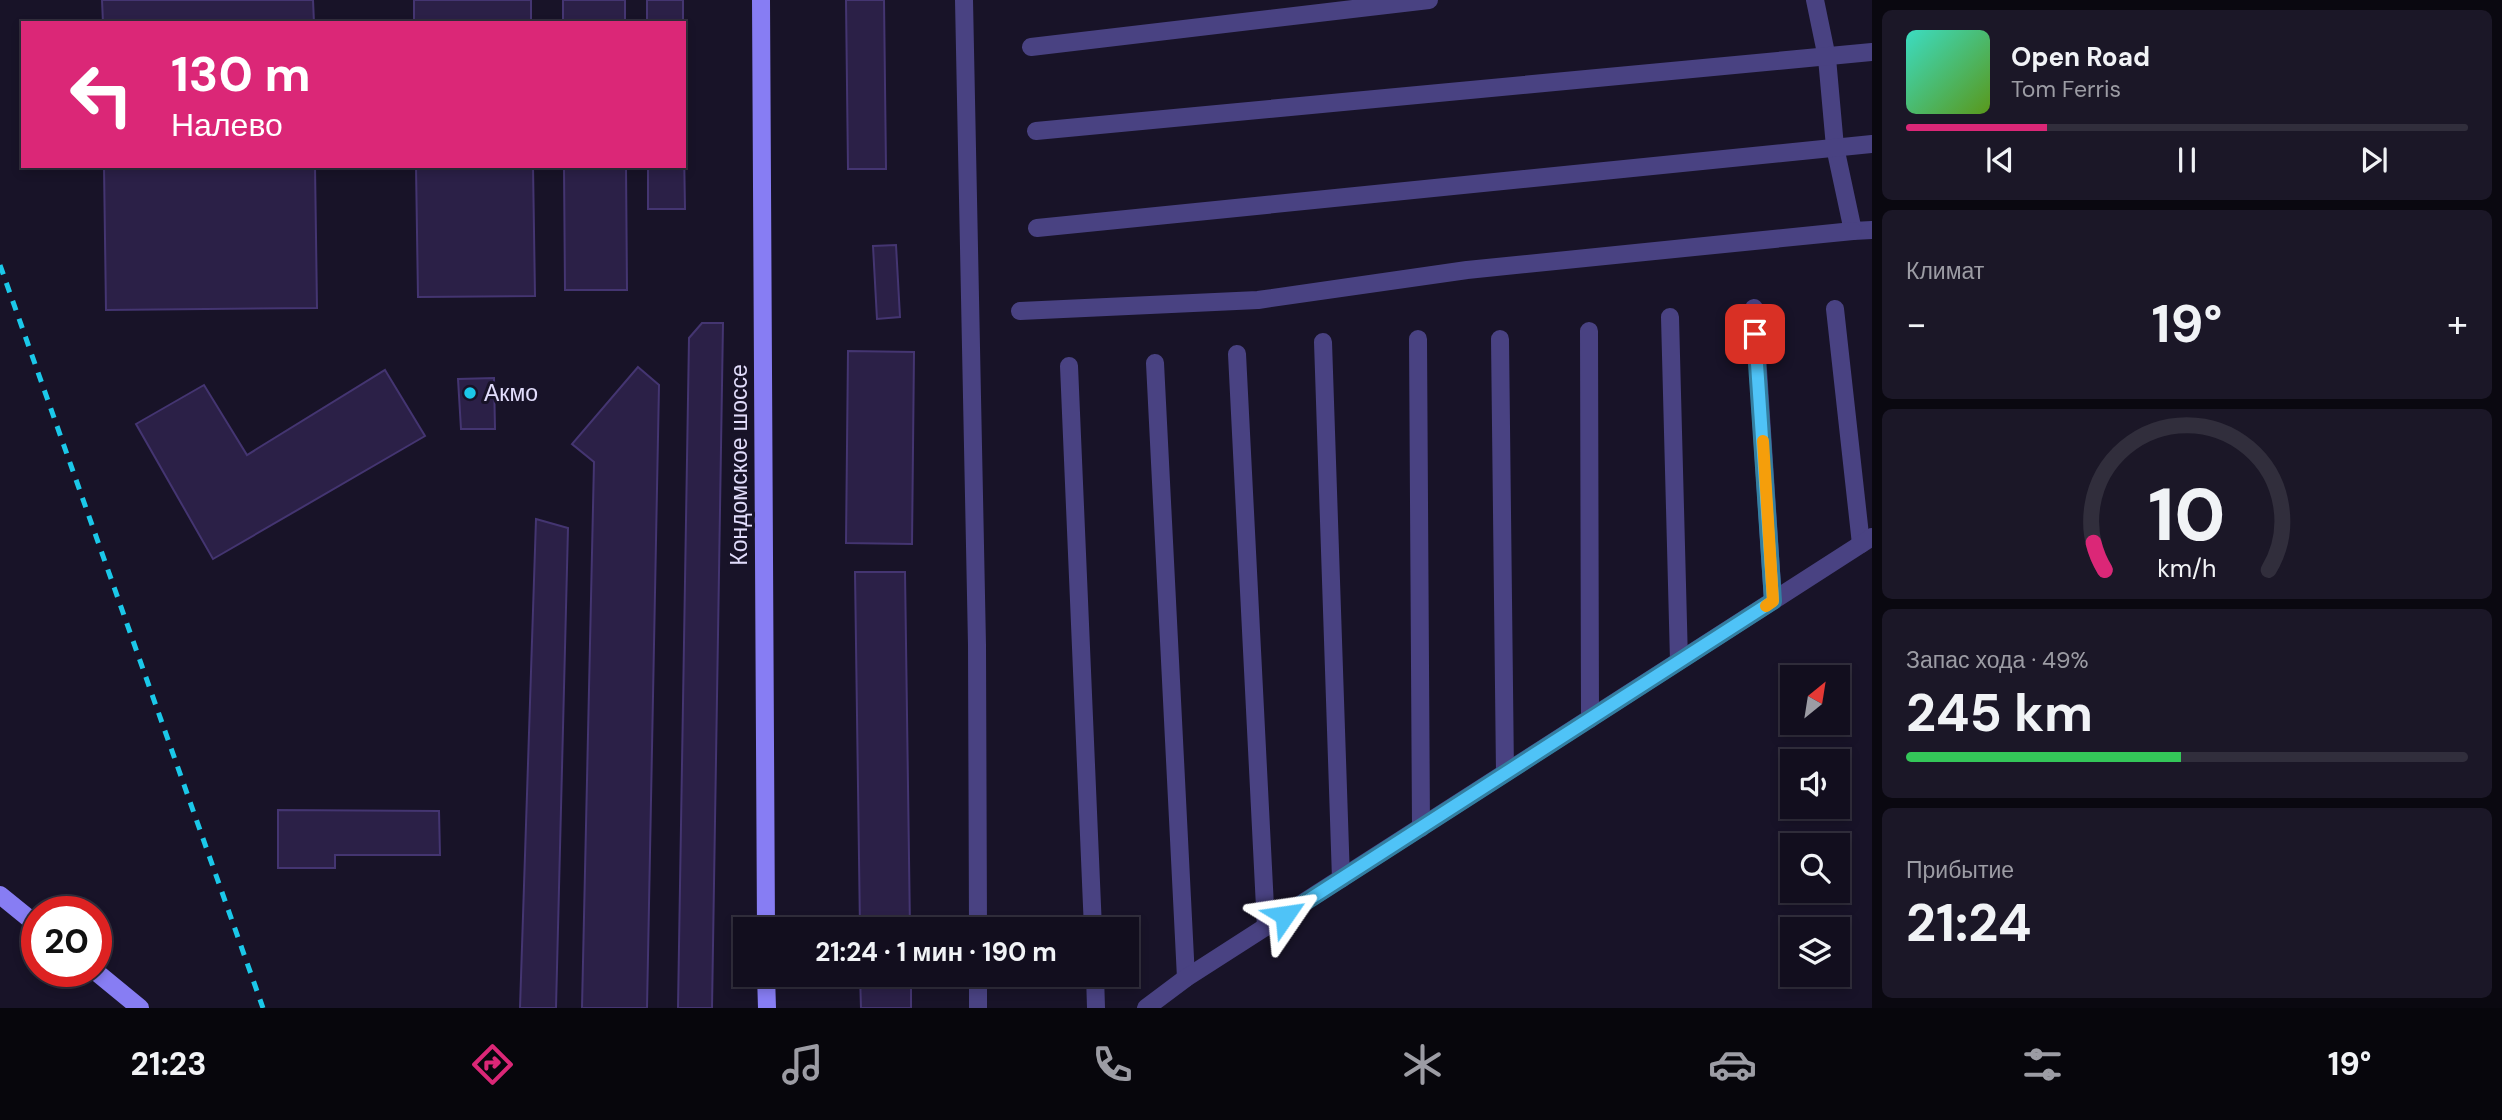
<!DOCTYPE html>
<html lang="ru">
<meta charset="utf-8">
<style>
body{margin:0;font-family:"DM Sans",sans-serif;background:#1b1727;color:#f1f3f6;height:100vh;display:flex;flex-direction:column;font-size:26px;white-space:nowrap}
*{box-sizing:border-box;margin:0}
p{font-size:23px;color:#9c9ca4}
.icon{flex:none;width:38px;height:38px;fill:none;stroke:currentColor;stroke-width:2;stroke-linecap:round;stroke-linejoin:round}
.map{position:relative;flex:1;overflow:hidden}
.sheet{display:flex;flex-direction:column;gap:10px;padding:10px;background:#0a0810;width:630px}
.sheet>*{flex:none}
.hud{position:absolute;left:21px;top:21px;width:665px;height:147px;border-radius:0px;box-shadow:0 4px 10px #0003,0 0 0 2px #312e3c;background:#db2777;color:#fff;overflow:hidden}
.needle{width:46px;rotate:30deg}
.controls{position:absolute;left:1780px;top:665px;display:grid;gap:14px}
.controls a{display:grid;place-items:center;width:70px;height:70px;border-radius:0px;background:#120e1e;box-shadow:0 4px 10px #0003,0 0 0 2px #312e3c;font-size:35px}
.speed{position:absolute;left:21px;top:896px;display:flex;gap:14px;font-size:35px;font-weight:700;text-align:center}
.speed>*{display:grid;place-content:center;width:91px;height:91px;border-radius:50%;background:#120e1e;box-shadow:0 4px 10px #0003,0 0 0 2px #312e3c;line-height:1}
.speed .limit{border:10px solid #d22;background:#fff;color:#111}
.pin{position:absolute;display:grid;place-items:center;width:60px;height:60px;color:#fff;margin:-30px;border-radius:14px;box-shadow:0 4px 10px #0006}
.me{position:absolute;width:77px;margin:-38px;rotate:58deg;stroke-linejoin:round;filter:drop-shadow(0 0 5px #0008)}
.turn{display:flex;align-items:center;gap:24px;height:147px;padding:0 35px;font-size:32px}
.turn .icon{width:91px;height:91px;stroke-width:2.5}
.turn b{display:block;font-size:49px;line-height:60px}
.big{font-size:52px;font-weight:700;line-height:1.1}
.sheet .tile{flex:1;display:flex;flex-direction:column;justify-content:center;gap:10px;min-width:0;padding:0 24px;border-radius:10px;background:#1b1727}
.sheet .dial{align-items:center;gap:0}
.dial svg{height:182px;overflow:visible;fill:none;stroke:#312e3c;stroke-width:7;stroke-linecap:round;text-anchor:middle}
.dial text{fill:#f1f3f6;stroke:none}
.song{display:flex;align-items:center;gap:21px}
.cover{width:84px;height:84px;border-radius:10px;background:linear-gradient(135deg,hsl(170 70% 55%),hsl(90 70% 35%))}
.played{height:7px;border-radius:4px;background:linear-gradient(90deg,#db2777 25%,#312e3c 25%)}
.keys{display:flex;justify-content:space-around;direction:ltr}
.heat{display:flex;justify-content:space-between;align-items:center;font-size:38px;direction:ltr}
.charge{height:10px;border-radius:5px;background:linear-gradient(90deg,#34c759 49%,#312e3c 0)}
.trip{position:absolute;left:733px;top:917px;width:406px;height:70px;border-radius:0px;background:#120e1e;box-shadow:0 4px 10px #0003,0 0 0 2px #312e3c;font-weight:700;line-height:70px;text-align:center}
.tab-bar{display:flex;height:112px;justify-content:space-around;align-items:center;background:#07060c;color:#9c9ca4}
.tab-bar .icon{width:49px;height:49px}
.tab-bar .on{color:#db2777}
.tab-bar b{font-size:32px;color:#f1f3f6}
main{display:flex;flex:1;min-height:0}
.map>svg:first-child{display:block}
</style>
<main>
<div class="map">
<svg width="1872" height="1008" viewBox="0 0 1872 1008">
<rect width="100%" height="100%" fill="#181328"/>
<g fill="#2b2047" stroke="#443571" stroke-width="2">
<polygon points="102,0 313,0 314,23 103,23"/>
<rect x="414" y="0" width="117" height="23"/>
<rect x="563" y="0" width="62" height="23"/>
<rect x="647" y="0" width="36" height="23"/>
<polygon points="846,0 884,0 886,169 848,169"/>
<polygon points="684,149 685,209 648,209 648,166 684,166"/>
<polygon points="104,166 315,166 317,308 106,310"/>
<polygon points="416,166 533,166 535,296 418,297"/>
<polygon points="564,166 626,166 627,290 565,290"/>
<polygon points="896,245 900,317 877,319 873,246"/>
<polygon points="702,323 723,323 712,1008 678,1008 689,338"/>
<polygon points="848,351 914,352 912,544 846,543"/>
<polygon points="638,367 659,385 647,1008 582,1008 594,462 572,444"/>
<polygon points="385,370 425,436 213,559 136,424 204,385 247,455"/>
<polygon points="494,378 495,429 461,429 458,379"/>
<polygon points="536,519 568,528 556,1008 520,1008"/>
<polygon points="855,572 905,572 910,929 860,929"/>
<polygon points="278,810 439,811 440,855 335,855 335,868 278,868"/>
<polygon points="860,975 911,975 911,1008 861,1008"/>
</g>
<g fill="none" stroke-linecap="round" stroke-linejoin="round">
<g stroke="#494282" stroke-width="18">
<polyline points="964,0 977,645 978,929"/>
<polyline points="1815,0 1827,58 1835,147 1853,231 1872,230"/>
<polyline points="1031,47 1429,0"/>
<polyline points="1036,131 1872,52"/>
<polyline points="1037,228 1872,144"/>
<polyline points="1754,308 1773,601"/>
<polyline points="1835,309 1861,544"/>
<polyline points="1020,311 1258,300 1467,270 1853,231"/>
<polyline points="1670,317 1679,661"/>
<polyline points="1589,331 1590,719"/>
<polyline points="1418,339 1421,828"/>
<polyline points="1500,339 1505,773"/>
<polyline points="1323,342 1341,879"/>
<polyline points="1237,354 1266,927"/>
<polyline points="1155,363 1186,978"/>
<polyline points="1069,366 1093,929"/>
<polyline points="978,975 978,1008"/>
<polyline points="1095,975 1096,1008"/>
<polyline points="1146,1008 1186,978 1872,537"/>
</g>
<g stroke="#877df3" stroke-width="18">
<polyline points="761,0 766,929"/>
<polyline points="0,895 37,925"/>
<polyline points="95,971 140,1008"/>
<polyline points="766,975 767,1008"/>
</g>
<polyline stroke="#1bc8e9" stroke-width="5" stroke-dasharray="10 9" stroke-linecap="butt" points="0,265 263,1008"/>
</g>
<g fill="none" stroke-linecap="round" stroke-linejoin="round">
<g stroke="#337fa1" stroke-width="18">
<polyline id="route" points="1285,915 1773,601 1755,334"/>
</g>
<use href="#route" stroke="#4fc3f7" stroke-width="12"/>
<polyline stroke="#f59e0b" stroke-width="12" points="1763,441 1773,601 1766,606"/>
</g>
<circle fill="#1bc8e9" stroke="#181328" stroke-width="2.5" cx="470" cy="393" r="7"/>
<g text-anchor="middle" stroke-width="6" stroke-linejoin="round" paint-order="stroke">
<g font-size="23" fill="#e2ddfc" stroke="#181328" text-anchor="start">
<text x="484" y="401">Акмо</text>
</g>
<g font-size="23" fill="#e2ddfc" stroke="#181328">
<text transform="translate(739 465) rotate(-90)" y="8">Кондомское шоссе</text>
</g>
</g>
</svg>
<div class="controls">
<a><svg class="needle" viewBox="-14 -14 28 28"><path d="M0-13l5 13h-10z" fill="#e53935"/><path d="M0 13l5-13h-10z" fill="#9c9ca4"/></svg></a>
<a><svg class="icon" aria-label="sound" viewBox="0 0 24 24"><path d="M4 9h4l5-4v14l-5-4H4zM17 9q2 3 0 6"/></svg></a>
<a><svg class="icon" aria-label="search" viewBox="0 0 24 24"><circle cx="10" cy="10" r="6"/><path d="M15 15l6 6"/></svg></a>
<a><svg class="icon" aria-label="layers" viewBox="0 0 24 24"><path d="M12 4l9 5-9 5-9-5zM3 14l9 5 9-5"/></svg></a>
</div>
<div class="speed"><div class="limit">20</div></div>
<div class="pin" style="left:1755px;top:334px;background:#d93025"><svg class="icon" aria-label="arrive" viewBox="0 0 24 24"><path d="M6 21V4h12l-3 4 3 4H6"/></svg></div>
<svg class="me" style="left:1285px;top:915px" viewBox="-20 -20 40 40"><path d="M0-17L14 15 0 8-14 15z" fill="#4fc3f7" stroke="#fff" stroke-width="4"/></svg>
<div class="trip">21:24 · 1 мин · 190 m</div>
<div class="hud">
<div class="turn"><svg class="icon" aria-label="left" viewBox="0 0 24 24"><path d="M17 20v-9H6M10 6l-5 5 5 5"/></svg><div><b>130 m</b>Налево</div></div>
</div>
</div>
<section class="sheet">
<div class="tile">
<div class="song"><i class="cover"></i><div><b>Open Road</b><p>Tom Ferris</p></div></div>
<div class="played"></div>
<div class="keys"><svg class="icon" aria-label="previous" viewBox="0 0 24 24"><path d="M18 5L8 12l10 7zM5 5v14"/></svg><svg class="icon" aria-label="pause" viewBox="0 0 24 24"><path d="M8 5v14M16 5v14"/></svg><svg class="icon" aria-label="next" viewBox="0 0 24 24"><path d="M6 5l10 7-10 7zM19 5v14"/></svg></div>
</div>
<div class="tile"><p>Климат</p>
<div class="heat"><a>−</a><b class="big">19°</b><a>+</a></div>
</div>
<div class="tile dial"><svg viewBox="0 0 100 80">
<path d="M14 69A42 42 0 1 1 86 69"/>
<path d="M14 69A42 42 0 0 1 9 57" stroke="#db2777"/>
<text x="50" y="56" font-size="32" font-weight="700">10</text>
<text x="50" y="72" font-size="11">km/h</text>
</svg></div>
<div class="tile"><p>Запас хода · 49%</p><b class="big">245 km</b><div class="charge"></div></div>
<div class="tile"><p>Прибытие</p><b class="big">21:24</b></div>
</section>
</main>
<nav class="tab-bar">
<b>21:23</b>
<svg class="icon on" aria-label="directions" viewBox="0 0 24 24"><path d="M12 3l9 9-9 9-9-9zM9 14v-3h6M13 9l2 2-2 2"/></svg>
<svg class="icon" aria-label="music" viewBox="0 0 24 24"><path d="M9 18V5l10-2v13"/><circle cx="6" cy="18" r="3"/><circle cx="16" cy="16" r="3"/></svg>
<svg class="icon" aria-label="phone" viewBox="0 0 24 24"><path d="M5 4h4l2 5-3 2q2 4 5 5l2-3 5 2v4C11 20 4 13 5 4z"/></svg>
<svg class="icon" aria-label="climate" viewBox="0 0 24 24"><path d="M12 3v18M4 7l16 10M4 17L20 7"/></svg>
<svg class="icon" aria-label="car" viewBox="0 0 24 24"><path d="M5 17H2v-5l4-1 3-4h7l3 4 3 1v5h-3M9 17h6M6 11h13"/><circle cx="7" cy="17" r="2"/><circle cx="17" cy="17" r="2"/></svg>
<svg class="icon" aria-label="filters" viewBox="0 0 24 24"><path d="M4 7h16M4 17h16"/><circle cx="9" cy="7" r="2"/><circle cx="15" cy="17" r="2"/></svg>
<b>19°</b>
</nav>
